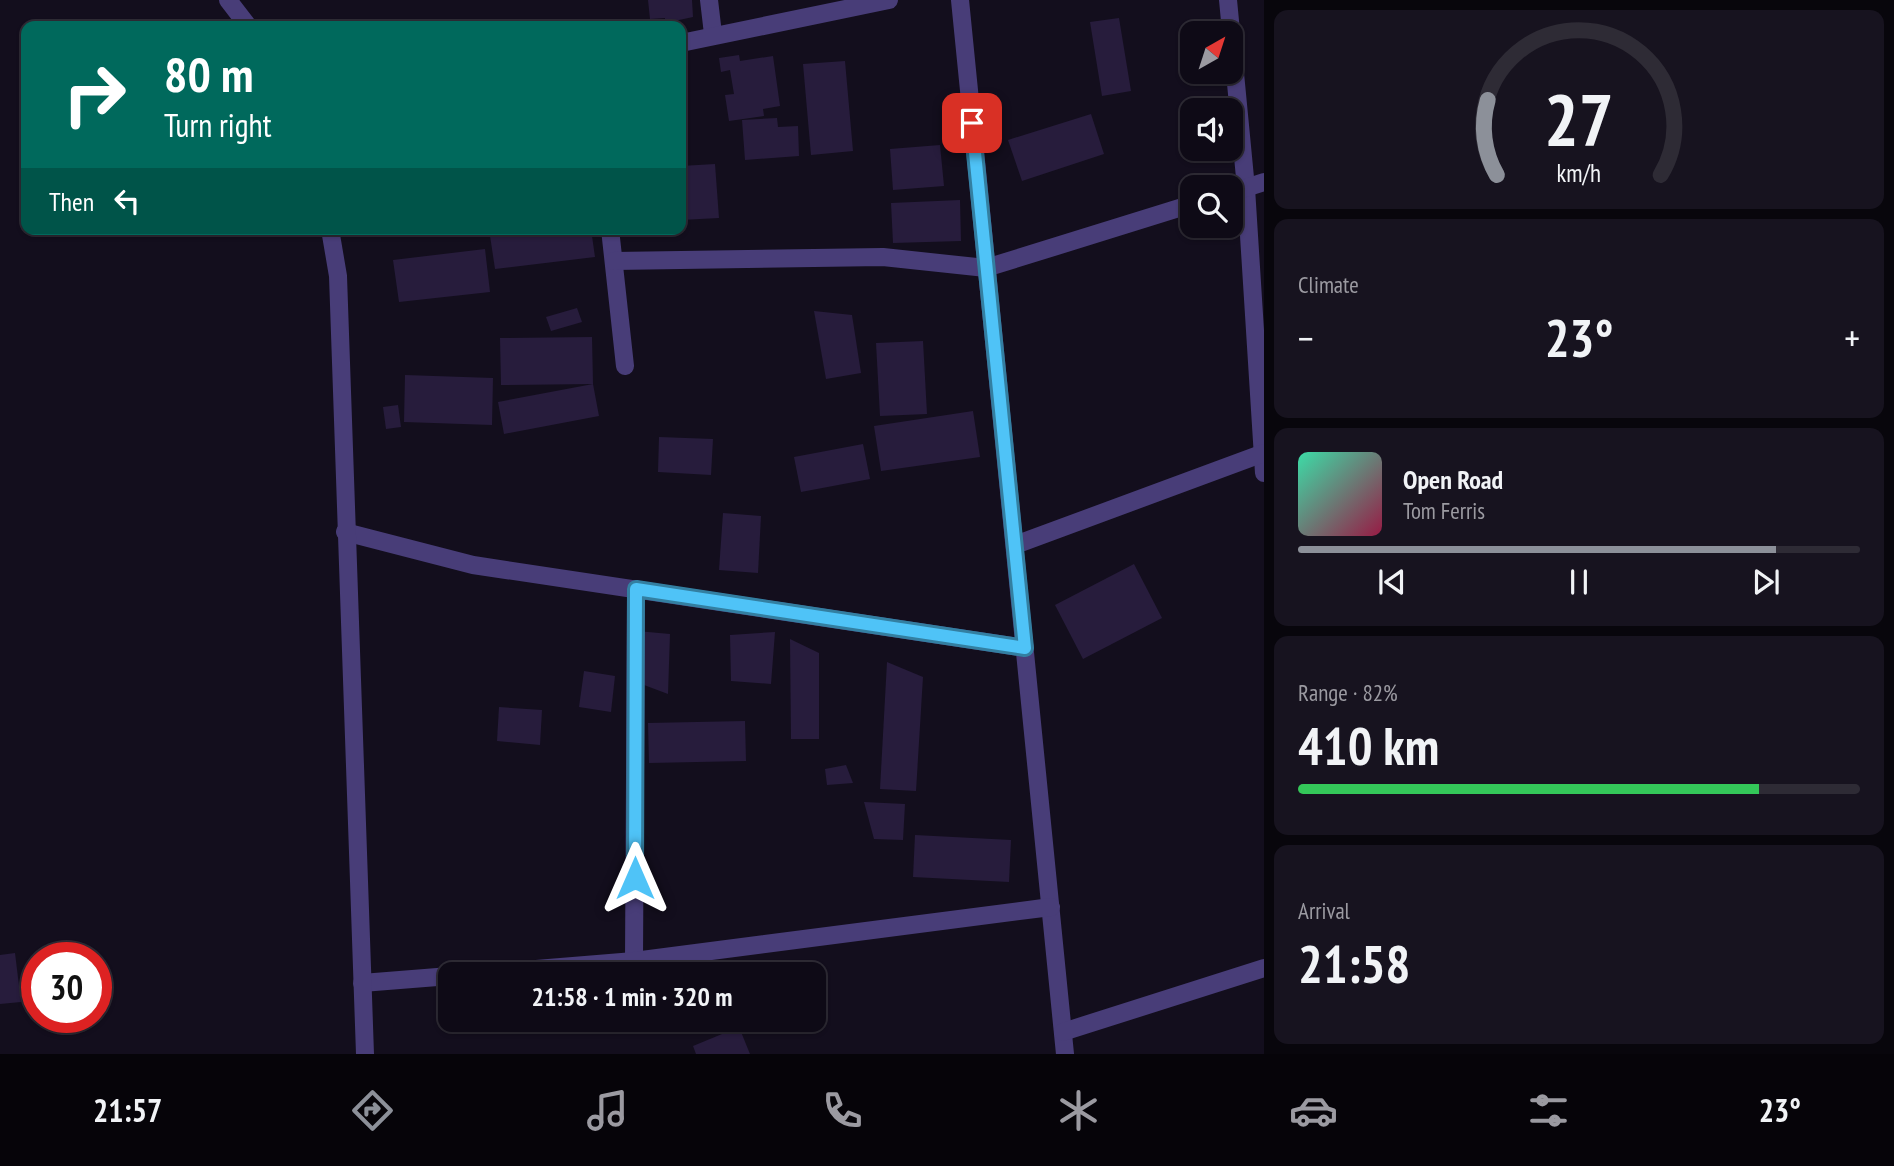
<!DOCTYPE html>
<meta charset="utf-8">
<style>
body{margin:0;font-family:"PT Sans Narrow",sans-serif;background:#17131f;color:#f1f3f6;height:100vh;display:flex;flex-direction:column;font-size:26px;white-space:nowrap}
*{box-sizing:border-box;margin:0}
p{font-size:23px;color:#9b9aa1}
.icon{flex:none;width:38px;height:38px;fill:none;stroke:currentColor;stroke-width:2;stroke-linecap:round;stroke-linejoin:round}
.map{position:relative;flex:1;overflow:hidden}
.drawer{display:flex;flex-direction:column;gap:10px;padding:10px;background:#08060c;width:630px}
.drawer>*{flex:none}
.banner{position:absolute;left:21px;top:21px;width:665px;height:214px;border-radius:14px;box-shadow:0 2px 5px #0004,0 0 0 2px #2e2b35;background:#00695c;color:#fff;overflow:hidden}
.needle{width:46px;rotate:39deg}
.controls{position:absolute;left:1180px;top:21px;display:grid;gap:14px}
.controls a{display:grid;place-items:center;width:63px;height:63px;border-radius:14px;background:#0e0a16;box-shadow:0 2px 5px #0004,0 0 0 2px #2e2b35;font-size:35px}
.speed{position:absolute;left:21px;top:942px;display:flex;gap:14px;font-size:35px;font-weight:700;text-align:center}
.speed>*{display:grid;place-content:center;width:91px;height:91px;border-radius:50%;background:#0e0a16;box-shadow:0 2px 5px #0004,0 0 0 2px #2e2b35;line-height:1}
.speed .limit{border:10px solid #d22;background:#fff;color:#111}
.pin{position:absolute;display:grid;place-items:center;width:60px;height:60px;color:#fff;margin:-30px;border-radius:14px;box-shadow:0 4px 10px #0006}
.me{position:absolute;width:77px;margin:-38px;rotate:0deg;stroke-linejoin:round;filter:drop-shadow(0 0 5px #0008)}
.turn{display:flex;align-items:center;gap:24px;height:147px;padding:0 28px;font-size:32px}
.turn .icon{width:91px;height:91px;stroke-width:2.5}
.turn b{display:block;font-size:49px;line-height:60px}
.then{display:flex;align-items:center;height:66px;padding:0 28px;background:#0003;gap:14px;font-size:26px}
.big{font-size:52px;font-weight:600;line-height:1.1}
.drawer .widget{flex:1;display:flex;flex-direction:column;justify-content:center;gap:10px;min-width:0;padding:0 24px;border-radius:14px;background:#17131f}
.drawer .dial{align-items:center;gap:0}
.dial svg{height:182px;overflow:visible;fill:none;stroke:#2e2b35;stroke-width:7;stroke-linecap:round;text-anchor:middle}
.dial text{fill:#f1f3f6;stroke:none}
.song{display:flex;align-items:center;gap:21px}
.cover{width:84px;height:84px;border-radius:10px;background:linear-gradient(135deg,hsl(160 70% 55%),hsl(340 70% 35%))}
.played{height:7px;border-radius:4px;background:linear-gradient(90deg,#8c9099 85%,#2e2b35 85%)}
.keys{display:flex;justify-content:space-around;direction:ltr}
.heat{display:flex;justify-content:space-between;align-items:center;font-size:38px;direction:ltr}
.charge{height:10px;border-radius:5px;background:linear-gradient(90deg,#34c759 82%,#2e2b35 0)}
.trip{position:absolute;left:438px;top:962px;width:388px;height:70px;border-radius:14px;background:#0e0a16;box-shadow:0 2px 5px #0004,0 0 0 2px #2e2b35;font-weight:600;line-height:70px;text-align:center}
.dock{display:flex;height:112px;justify-content:space-around;align-items:center;background:#060409;color:#9b9aa1}
.dock .icon{width:49px;height:49px}
.dock .current{color:#8c9099}
.dock b{font-size:32px;color:#f1f3f6}
main{display:flex;flex:1;min-height:0}
.map>svg:first-child{display:block}
</style>
<main>
<div class="map">
<svg width="1264" height="1054" viewBox="0 0 1264 1054">
<rect width="100%" height="100%" fill="#130e1d"/>
<g fill="#271c3c">
<polygon points="648,0 692,0 693,17 665,23 665,18 650,19"/>
<polygon points="1119,18 1131,91 1102,96 1090,22"/>
<polygon points="739,55 740,61 773,56 780,106 763,109 764,116 729,121 725,95 734,94 730,70 721,72 719,58"/>
<polygon points="845,61 853,151 811,155 803,64"/>
<polygon points="1091,114 1104,154 1022,181 1008,140"/>
<polygon points="777,118 778,127 798,126 799,156 745,160 742,120"/>
<polygon points="940,145 944,186 893,190 890,149"/>
<polygon points="715,164 719,218 681,220 681,166"/>
<polygon points="960,200 961,241 893,243 891,203"/>
<polygon points="489,229 591,229 595,257 495,269"/>
<polygon points="485,249 490,292 399,302 393,260"/>
<polygon points="577,308 582,322 551,331 546,317"/>
<polygon points="814,311 852,315 861,373 826,379"/>
<polygon points="592,337 593,384 501,385 500,338"/>
<polygon points="923,341 927,414 880,416 876,343"/>
<polygon points="405,375 493,378 492,425 404,422"/>
<polygon points="593,384 599,416 504,434 498,402"/>
<polygon points="398,405 401,427 386,429 383,407"/>
<polygon points="973,411 980,457 881,471 874,426"/>
<polygon points="659,437 713,439 711,475 658,472"/>
<polygon points="863,444 870,479 801,492 794,457"/>
<polygon points="723,513 761,516 758,573 719,570"/>
<polygon points="1134,564 1162,618 1083,659 1055,605"/>
<polygon points="637,631 670,634 668,694 636,682"/>
<polygon points="775,632 771,684 731,681 730,635"/>
<polygon points="790,639 819,653 819,739 791,739"/>
<polygon points="887,662 923,677 916,791 880,789"/>
<polygon points="584,671 615,676 611,712 579,707"/>
<polygon points="499,707 542,710 540,745 497,741"/>
<polygon points="745,721 746,761 649,763 648,723"/>
<polygon points="846,765 853,783 827,785 825,769"/>
<polygon points="864,802 905,804 903,840 874,839"/>
<polygon points="915,835 1011,840 1009,882 913,877"/>
<polygon points="15,953 21,1002 0,1004 0,955"/>
<polygon points="739,1027 750,1054 696,1054 693,1046"/>
</g>
<g fill="none" stroke-linecap="round" stroke-linejoin="round">
<g stroke="#483d78" stroke-width="18">
<polyline points="709,0 713,34"/>
<polyline points="960,0 1065,1054"/>
<polyline points="1228,0 1246,188 1264,473"/>
<polyline points="681,43 889,0"/>
<polyline points="1230,193 1264,182"/>
<polyline points="610,229 625,366"/>
<polyline points="614,261 883,257 986,268 1192,204"/>
<polyline points="345,532 473,565 1025,648"/>
<polyline points="1015,545 1264,453"/>
<polyline points="634,961 636,589"/>
<polyline points="461,975 634,961 1051,907"/>
<polyline points="362,983 450,976"/>
<polyline points="1063,1032 1264,968"/>
</g>
<g stroke="#483d78" stroke-width="18">
<polyline points="228,0 248,26"/>
<polyline points="330,229 338,276 365,1054"/>
</g>
</g>
<g fill="none" stroke-linecap="round" stroke-linejoin="round">
<g stroke="#337fa1" stroke-width="18">
<polyline id="route" points="635,878 636,589 1025,648 972,123"/>
</g>
<use href="#route" stroke="#4fc3f7" stroke-width="12"/>
</g>
</svg>
<div class="controls">
<a><svg class="needle" viewBox="-14 -14 28 28"><path d="M0-13l5 13h-10z" fill="#e53935"/><path d="M0 13l5-13h-10z" fill="#9b9aa1"/></svg></a>
<a><svg class="icon" aria-label="sound" viewBox="0 0 24 24"><path d="M4 9h4l5-4v14l-5-4H4zM17 9q2 3 0 6"/></svg></a>
<a><svg class="icon" aria-label="search" viewBox="0 0 24 24"><circle cx="10" cy="10" r="6"/><path d="M15 15l6 6"/></svg></a>
</div>
<div class="speed"><div class="limit">30</div></div>
<div class="pin" style="left:972px;top:123px;background:#d93025"><svg class="icon" aria-label="arrive" viewBox="0 0 24 24"><path d="M6 21V4h12l-3 4 3 4H6"/></svg></div>
<svg class="me" style="left:635px;top:878px" viewBox="-20 -20 40 40"><path d="M0-17L14 15 0 8-14 15z" fill="#4fc3f7" stroke="#fff" stroke-width="4"/></svg>
<div class="trip">21:58 · 1 min · 320 m</div>
<div class="banner">
<div class="turn"><svg class="icon" aria-label="right" viewBox="0 0 24 24"><path d="M7 20v-9h11M14 6l5 5-5 5"/></svg><div><b>80 m</b>Turn right</div></div>
<div class="then">Then<svg class="icon" aria-label="left" viewBox="0 0 24 24"><path d="M17 20v-9H6M10 6l-5 5 5 5"/></svg></div>
</div>
</div>
<section class="drawer">
<div class="widget dial"><svg viewBox="0 0 100 80">
<path d="M14 69A42 42 0 1 1 86 69"/>
<path d="M14 69A42 42 0 0 1 10 36" stroke="#8c9099"/>
<text x="50" y="56" font-size="32" font-weight="700">27</text>
<text x="50" y="72" font-size="11">km/h</text>
</svg></div>
<div class="widget"><p>Climate</p>
<div class="heat"><a>−</a><b class="big">23°</b><a>+</a></div>
</div>
<div class="widget">
<div class="song"><i class="cover"></i><div><b>Open Road</b><p>Tom Ferris</p></div></div>
<div class="played"></div>
<div class="keys"><svg class="icon" aria-label="previous" viewBox="0 0 24 24"><path d="M18 5L8 12l10 7zM5 5v14"/></svg><svg class="icon" aria-label="pause" viewBox="0 0 24 24"><path d="M8 5v14M16 5v14"/></svg><svg class="icon" aria-label="next" viewBox="0 0 24 24"><path d="M6 5l10 7-10 7zM19 5v14"/></svg></div>
</div>
<div class="widget"><p>Range · 82%</p><b class="big">410 km</b><div class="charge"></div></div>
<div class="widget"><p>Arrival</p><b class="big">21:58</b></div>
</section>
</main>
<nav class="dock">
<b>21:57</b>
<svg class="icon current" aria-label="directions" viewBox="0 0 24 24"><path d="M12 3l9 9-9 9-9-9zM9 14v-3h6M13 9l2 2-2 2"/></svg>
<svg class="icon" aria-label="music" viewBox="0 0 24 24"><path d="M9 18V5l10-2v13"/><circle cx="6" cy="18" r="3"/><circle cx="16" cy="16" r="3"/></svg>
<svg class="icon" aria-label="phone" viewBox="0 0 24 24"><path d="M5 4h4l2 5-3 2q2 4 5 5l2-3 5 2v4C11 20 4 13 5 4z"/></svg>
<svg class="icon" aria-label="climate" viewBox="0 0 24 24"><path d="M12 3v18M4 7l16 10M4 17L20 7"/></svg>
<svg class="icon" aria-label="car" viewBox="0 0 24 24"><path d="M5 17H2v-5l4-1 3-4h7l3 4 3 1v5h-3M9 17h6M6 11h13"/><circle cx="7" cy="17" r="2"/><circle cx="17" cy="17" r="2"/></svg>
<svg class="icon" aria-label="filters" viewBox="0 0 24 24"><path d="M4 7h16M4 17h16"/><circle cx="9" cy="7" r="2"/><circle cx="15" cy="17" r="2"/></svg>
<b>23°</b>
</nav>
